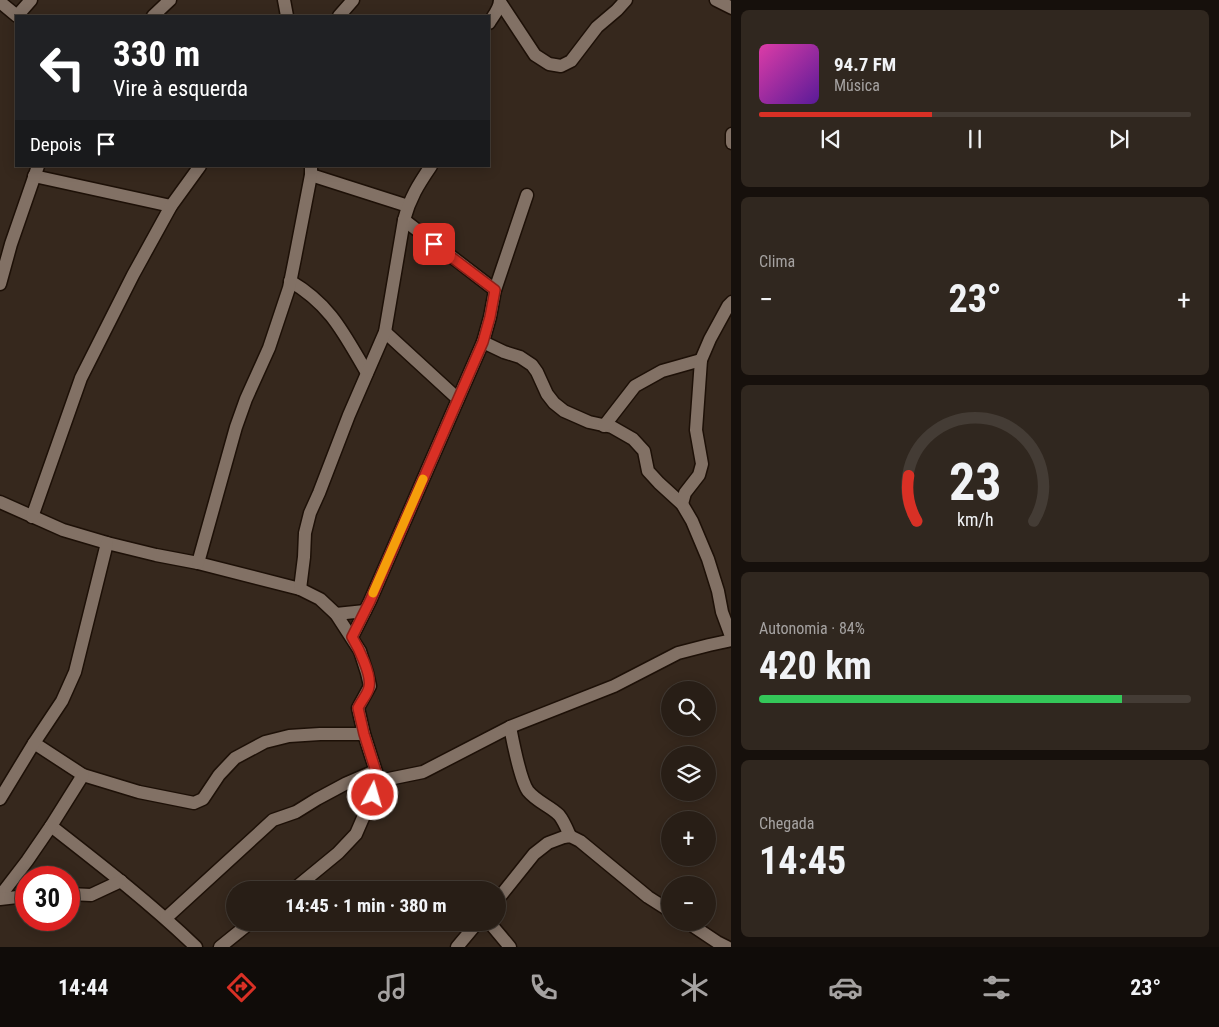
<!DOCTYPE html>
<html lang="pt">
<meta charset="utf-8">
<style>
body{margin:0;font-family:"Roboto Condensed",sans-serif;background:#30271f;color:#f1f3f6;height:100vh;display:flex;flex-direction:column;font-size:19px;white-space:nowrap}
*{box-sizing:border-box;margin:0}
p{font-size:16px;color:#a5a2a1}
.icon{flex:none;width:28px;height:28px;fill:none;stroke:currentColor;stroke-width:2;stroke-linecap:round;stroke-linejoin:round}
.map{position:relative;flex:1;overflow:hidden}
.side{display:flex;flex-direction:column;gap:10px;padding:10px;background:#16100c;width:488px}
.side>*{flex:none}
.guide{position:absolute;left:15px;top:15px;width:475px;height:152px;border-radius:0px;box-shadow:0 2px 12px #0003,0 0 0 1px #443c35;background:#202124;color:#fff;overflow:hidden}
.controls{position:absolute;left:661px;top:681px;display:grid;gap:10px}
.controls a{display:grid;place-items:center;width:55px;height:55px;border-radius:50%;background:#281e16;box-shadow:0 2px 12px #0003,0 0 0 1px #443c35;font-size:25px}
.speed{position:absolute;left:15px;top:866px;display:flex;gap:10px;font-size:25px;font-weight:700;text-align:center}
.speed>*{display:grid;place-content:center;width:65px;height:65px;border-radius:50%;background:#281e16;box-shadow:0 2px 12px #0003,0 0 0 1px #443c35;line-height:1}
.speed .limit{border:8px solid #d22;background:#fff;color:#111}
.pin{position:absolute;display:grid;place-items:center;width:42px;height:42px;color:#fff;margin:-21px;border-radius:10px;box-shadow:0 2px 8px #0006}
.me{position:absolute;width:55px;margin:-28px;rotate:6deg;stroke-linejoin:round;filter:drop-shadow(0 0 4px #0008)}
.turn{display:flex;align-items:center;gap:18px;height:105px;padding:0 15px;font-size:22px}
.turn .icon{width:65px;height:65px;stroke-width:2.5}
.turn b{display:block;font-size:35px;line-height:42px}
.then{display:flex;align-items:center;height:48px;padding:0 15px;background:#0003;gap:10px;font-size:19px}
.big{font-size:38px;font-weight:700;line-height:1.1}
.side .card{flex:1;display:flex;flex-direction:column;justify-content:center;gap:8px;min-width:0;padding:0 18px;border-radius:8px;background:#30271f}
.side .dial{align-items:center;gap:0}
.dial svg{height:130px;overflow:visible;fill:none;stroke:#443c35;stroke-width:7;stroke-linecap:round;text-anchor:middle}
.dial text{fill:#f1f3f6;stroke:none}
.song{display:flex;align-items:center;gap:15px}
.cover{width:60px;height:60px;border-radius:8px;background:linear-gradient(135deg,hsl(320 70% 55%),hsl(270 70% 35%))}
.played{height:5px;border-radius:2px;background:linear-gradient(90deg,#d93025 40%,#443c35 40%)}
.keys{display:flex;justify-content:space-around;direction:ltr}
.heat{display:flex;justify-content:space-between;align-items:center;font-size:28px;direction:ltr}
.charge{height:8px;border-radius:4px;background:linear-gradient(90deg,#34c759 84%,#443c35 0)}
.trip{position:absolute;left:226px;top:881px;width:280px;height:50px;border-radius:25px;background:#281e16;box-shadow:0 2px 12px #0003,0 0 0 1px #443c35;font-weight:700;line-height:50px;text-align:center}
.menu{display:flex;height:80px;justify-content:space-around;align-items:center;background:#100c09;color:#a5a2a1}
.menu .icon{width:35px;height:35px}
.menu .selected{color:#d93025}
.menu b{font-size:22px;color:#f1f3f6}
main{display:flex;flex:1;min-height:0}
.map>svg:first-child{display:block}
</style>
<main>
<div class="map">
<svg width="732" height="947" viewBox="0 0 732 947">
<rect width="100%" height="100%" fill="#36281d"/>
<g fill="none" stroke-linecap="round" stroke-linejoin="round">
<g stroke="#1d1007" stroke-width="15">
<g id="street">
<polyline points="284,0 287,16"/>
<polyline points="716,0 732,8"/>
<polyline points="0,2 17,16 31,0"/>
<polyline points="500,2 535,55 549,64 561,66 571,61 597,27 617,10 626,0"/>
<polyline points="153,16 170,0"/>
<polyline points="339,16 353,0"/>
<path d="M489 23C493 16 500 9 500 0"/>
<polyline points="732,134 732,143"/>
<polyline points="311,175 408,206"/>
<polyline points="34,176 171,206"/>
<polyline points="404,220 495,290"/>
<path d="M290 281C331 305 344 334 367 373"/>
<polyline points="0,284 11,244 38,166"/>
<polyline points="385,332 458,399"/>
<polyline points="483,342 504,352 520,357 532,365 537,372 547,394 554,403 564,411 589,422 612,427 633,439 644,451 648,471 659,483 682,504 692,521 708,559 718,591 722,612 732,639"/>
<polyline points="604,426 635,386 662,371 701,360"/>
<polyline points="0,502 63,530 107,543 156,555 198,563 300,589 320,599 336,614 360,651 367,673 370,686 358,708 364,734 379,781 356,834 338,853 293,890"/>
<polyline points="682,504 685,493 699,475 702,464 696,430 701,360 710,339 728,306 732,302"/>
<polyline points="32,517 81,378 133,275 171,206 200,166"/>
<polyline points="198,563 236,427 246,399 269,348 289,288 295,258 311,175 311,166"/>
<path d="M300 589 304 557 305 533 310 513 319 493 349 415 385 332 404 220C410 198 418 185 431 166"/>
<polyline points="336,614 365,611"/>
<polyline points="352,637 370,601 483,342 490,317 495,290 527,195"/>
<path d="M510 727C513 742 520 780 528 791 537 802 550 806 559 815 564 821 567 829 570 836"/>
<polyline points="34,743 83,775 139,792 194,803 203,799 219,775 235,758 265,742 289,736 320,734 364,734"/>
<polyline points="379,781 423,772 510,727 614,686 678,653 709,645 732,640"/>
<polyline points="0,799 34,743 62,701 75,672 107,543"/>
<path d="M51 826C101 865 150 903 196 947"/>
<polyline points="69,894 91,895 121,881"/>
<polyline points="0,896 27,861 51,826 83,775"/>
<polyline points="0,899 26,896"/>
<polyline points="498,899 534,854 548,843 564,837 570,836 580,841 648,897 670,911"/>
<polyline points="166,918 273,820 296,812 317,799 345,784 375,771"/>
<polyline points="489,922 510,947"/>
<polyline points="687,922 717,942 727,947"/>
<polyline points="220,947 251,922"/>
<polyline points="457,947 478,922"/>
</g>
</g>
<use href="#street" stroke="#827165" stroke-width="12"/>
</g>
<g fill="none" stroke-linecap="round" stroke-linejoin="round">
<g stroke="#8d1f18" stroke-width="12">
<path id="route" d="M373 795 379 781 364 734 358 708C361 701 368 694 369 687 372 675 358 647 352 637L370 601 483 342 490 317 495 290 434 244"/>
</g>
<use href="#route" stroke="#d93025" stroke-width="9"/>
<polyline stroke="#f59e0b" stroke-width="9" points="373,593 423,479"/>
</g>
</svg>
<div class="controls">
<a><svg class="icon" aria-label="search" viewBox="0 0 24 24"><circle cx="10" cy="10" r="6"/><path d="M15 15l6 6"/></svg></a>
<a><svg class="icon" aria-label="layers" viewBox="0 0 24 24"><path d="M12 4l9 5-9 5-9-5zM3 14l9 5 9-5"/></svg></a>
<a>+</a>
<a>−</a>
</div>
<div class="speed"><div class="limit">30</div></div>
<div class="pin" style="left:434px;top:244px;background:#d93025"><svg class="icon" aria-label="arrive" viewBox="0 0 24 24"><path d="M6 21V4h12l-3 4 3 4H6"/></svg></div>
<svg class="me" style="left:373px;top:795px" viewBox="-20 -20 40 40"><circle r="17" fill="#d93025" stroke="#fff" stroke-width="3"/><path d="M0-11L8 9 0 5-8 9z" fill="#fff"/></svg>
<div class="trip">14:45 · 1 min · 380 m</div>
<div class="guide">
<div class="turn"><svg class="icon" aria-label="left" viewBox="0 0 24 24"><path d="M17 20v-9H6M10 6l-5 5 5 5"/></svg><div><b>330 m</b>Vire à esquerda</div></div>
<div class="then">Depois<svg class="icon" aria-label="arrive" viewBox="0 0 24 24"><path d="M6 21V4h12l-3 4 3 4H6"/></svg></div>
</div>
</div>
<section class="side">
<div class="card">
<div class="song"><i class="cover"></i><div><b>94.7 FM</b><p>Música</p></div></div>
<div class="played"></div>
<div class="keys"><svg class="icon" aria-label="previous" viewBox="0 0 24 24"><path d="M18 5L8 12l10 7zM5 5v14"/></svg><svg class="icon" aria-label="pause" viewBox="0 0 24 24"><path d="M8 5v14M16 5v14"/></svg><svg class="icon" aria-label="next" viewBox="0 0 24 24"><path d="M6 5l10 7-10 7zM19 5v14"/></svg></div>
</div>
<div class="card"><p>Clima</p>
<div class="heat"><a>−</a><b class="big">23°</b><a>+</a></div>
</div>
<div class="card dial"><svg viewBox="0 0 100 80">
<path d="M14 69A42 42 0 1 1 86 69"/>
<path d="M14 69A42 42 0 0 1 9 41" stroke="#d93025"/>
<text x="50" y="56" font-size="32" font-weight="700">23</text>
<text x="50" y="72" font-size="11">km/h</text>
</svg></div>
<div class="card"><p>Autonomia · 84%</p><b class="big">420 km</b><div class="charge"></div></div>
<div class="card"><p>Chegada</p><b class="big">14:45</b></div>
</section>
</main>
<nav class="menu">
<b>14:44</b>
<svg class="icon selected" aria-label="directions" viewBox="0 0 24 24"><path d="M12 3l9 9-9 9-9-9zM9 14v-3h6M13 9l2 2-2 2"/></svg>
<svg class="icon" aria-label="music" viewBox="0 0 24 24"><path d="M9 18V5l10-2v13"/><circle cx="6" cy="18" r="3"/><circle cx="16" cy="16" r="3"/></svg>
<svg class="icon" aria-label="phone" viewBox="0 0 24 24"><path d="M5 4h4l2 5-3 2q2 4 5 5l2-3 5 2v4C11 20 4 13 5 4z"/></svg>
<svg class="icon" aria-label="climate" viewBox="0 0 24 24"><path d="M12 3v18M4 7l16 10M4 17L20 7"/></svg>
<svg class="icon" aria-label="car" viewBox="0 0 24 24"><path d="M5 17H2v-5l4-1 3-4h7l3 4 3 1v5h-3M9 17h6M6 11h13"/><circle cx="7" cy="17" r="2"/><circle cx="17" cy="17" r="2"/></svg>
<svg class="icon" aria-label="filters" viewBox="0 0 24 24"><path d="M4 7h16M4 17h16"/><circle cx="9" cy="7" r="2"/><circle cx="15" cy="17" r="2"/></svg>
<b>23°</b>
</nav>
